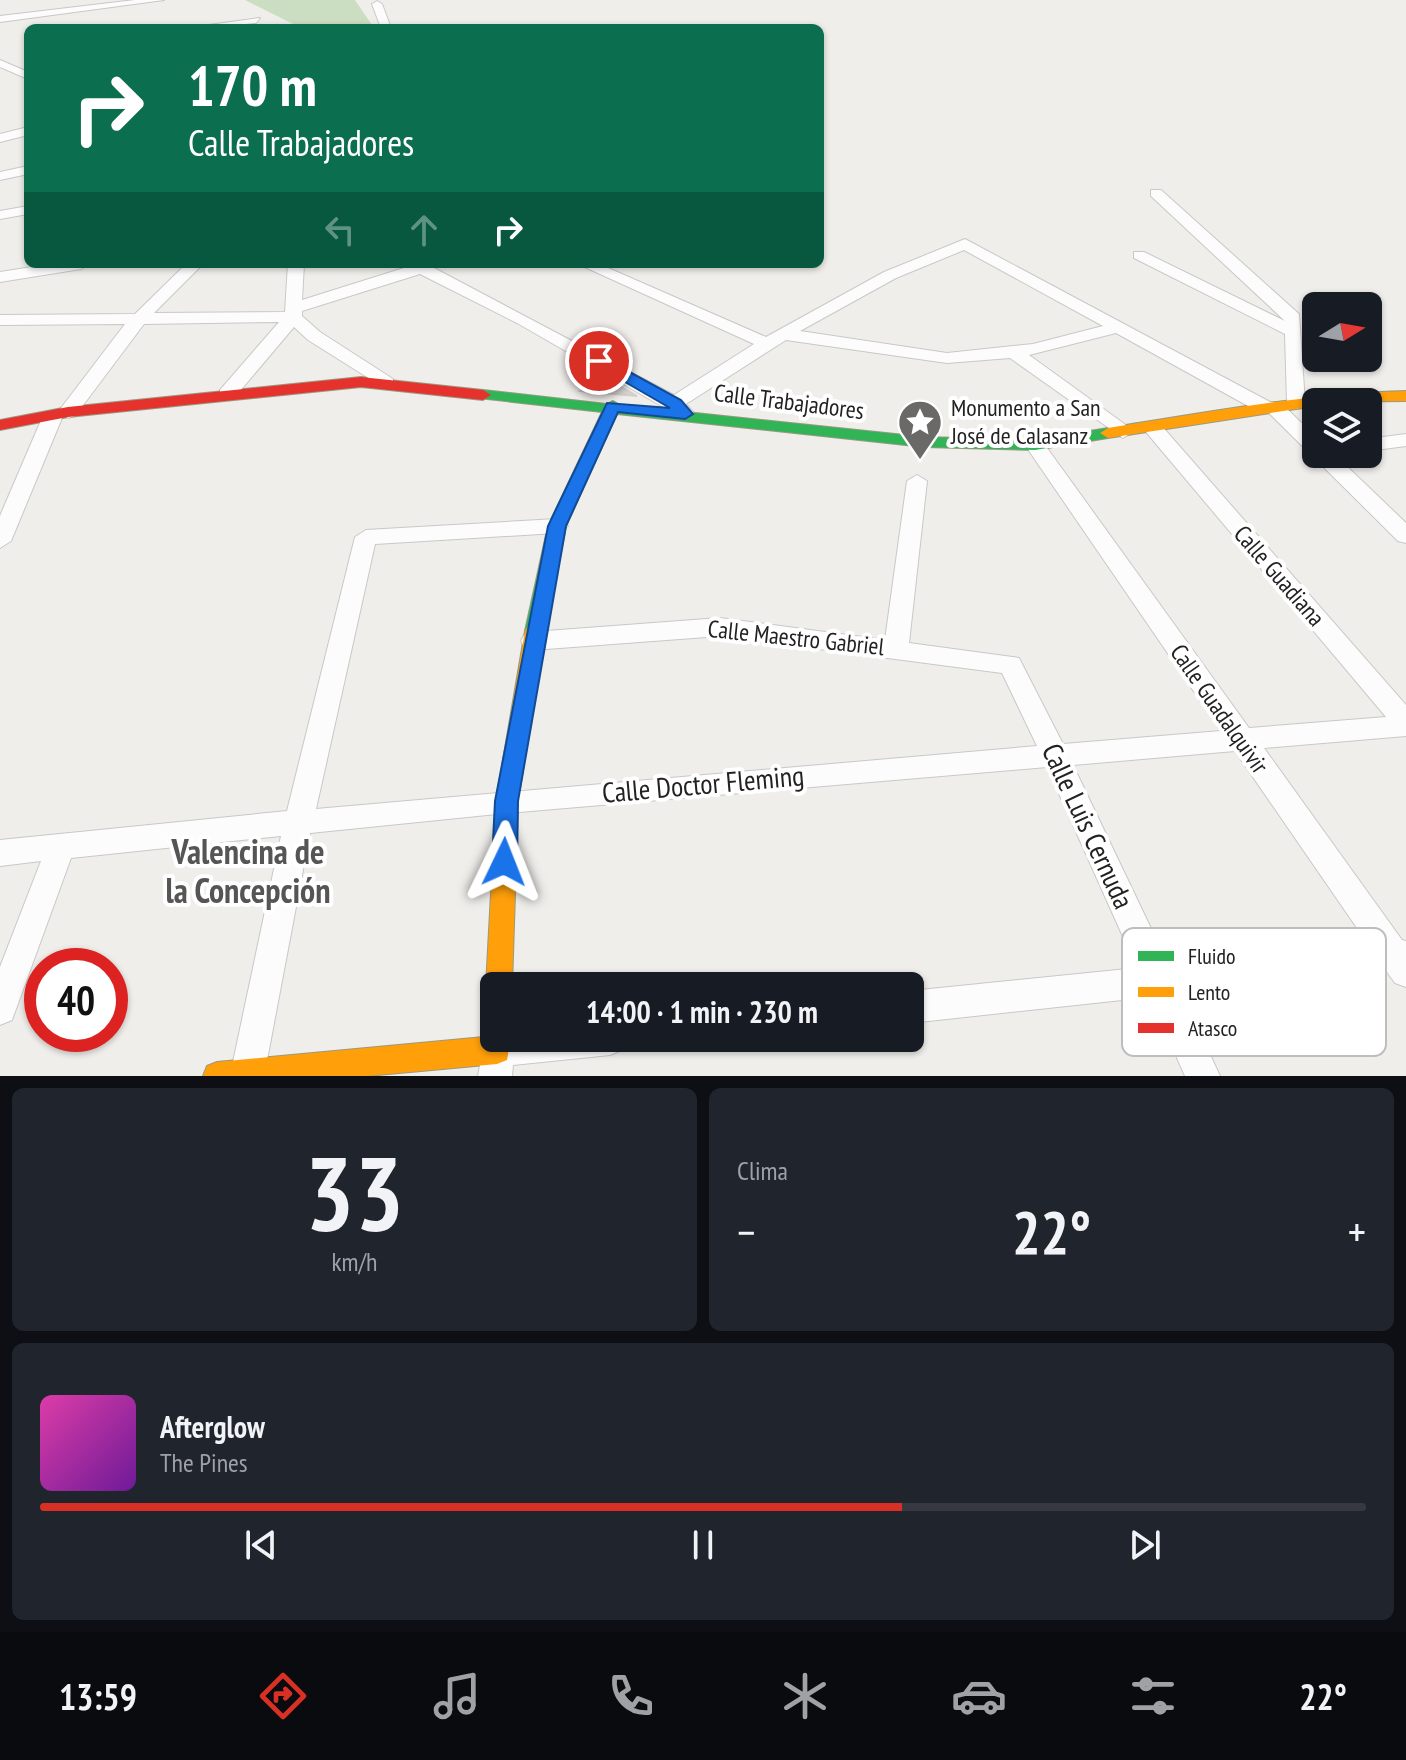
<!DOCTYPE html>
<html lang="es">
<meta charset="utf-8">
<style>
body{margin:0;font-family:"PT Sans Narrow",sans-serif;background:#20242c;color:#f1f3f6;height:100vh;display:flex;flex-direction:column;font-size:30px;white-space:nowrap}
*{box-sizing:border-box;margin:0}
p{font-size:26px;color:#9ea1a6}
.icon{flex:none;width:44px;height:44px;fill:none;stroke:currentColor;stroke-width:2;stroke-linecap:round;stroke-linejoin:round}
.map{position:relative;height:1076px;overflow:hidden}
.details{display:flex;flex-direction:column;gap:12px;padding:12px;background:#0d0f14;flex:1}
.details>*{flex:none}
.banner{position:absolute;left:24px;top:24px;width:800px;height:244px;border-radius:12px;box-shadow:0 2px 6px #0004;background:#0b6e4f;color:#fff;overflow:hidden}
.needle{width:52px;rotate:79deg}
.buttons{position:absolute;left:1302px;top:292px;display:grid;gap:16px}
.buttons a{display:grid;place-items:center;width:80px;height:80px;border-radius:12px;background:#171b24;box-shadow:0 2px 6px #0004;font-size:40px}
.speed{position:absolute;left:24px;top:948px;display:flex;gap:16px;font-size:40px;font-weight:700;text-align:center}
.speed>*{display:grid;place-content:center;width:104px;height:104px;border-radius:50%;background:#171b24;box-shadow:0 2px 6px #0004;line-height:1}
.speed .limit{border:12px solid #d22;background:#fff;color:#111}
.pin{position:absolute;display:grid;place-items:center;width:68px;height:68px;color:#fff;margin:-34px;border:4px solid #fff;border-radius:50%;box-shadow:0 2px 8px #0007}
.me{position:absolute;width:88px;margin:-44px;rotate:2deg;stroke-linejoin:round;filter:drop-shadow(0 0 6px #0008)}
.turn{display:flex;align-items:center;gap:28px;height:168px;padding:0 32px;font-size:36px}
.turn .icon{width:104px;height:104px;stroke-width:2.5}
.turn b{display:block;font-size:56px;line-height:68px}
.lanes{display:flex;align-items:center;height:76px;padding:0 32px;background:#0003;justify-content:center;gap:40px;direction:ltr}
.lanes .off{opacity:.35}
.big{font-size:60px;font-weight:600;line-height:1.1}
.details .card{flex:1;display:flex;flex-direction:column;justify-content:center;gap:12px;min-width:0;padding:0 28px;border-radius:12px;background:#20242c}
.details .dial{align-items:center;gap:0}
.dial b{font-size:104px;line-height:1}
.song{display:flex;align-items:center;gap:24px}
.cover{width:96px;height:96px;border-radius:12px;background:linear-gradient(135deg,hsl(320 70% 55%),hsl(280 70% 35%))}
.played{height:8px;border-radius:4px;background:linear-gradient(90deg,#d93025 65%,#363941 65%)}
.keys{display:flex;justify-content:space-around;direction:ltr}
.heat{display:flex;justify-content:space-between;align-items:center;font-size:44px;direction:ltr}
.details .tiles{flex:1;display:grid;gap:12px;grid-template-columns:1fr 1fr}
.card:last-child{grid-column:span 2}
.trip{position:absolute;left:480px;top:972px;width:444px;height:80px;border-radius:12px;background:#171b24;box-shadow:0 2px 6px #0004;font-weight:600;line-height:80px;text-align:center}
.dock{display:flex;height:128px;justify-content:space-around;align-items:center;background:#090b0e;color:#9ea1a6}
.dock .icon{width:56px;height:56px}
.dock .active{color:#d93025}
.dock b{font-size:36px;color:#f1f3f6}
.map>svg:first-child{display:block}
</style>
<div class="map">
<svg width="1406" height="1076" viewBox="0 0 1406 1076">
<rect width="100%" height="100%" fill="#f0eeeb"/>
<polygon fill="#cbdec1" points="245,0 355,0 374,28 301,28"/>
<polygon fill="#d7d4d2" stroke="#d3d0cc" stroke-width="2" points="600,374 637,396 580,391"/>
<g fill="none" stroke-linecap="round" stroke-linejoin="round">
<g stroke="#c9c8c7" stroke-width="2">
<g id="street">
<polygon points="135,0 164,0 0,22 0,16"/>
<polygon points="377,1 382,4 391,28 381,28 372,4"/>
<polygon points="260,18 256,23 204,28 209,25"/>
<polygon points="0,60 28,72 28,79 0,67"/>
<polygon points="28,127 28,135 0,142 0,134"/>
<polygon points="28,166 28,174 0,180 0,172"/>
<polygon points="1151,190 1161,190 1299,314 1305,403 1303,407 1296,409 1287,403 1285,334 1134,258 1134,252 1144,252 1285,321 1151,196"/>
<polygon points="28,206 28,214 0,219 0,211"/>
<path d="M965 239 1270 402 1281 403 1316 437V454H1334L1406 523V543L1398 541 1269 413 1259 412 1116 333 1029 355 1130 428 1133 432 1123 438 1010 358 947 363 786 340 686 404 694 413 684 419 517 323 420 274 302 311V316L320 332 393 379V387L386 389 308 340 294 327 234 398H220V390L279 322 144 324 75 416 68 418 58 412 125 324 0 325V315L135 314 186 264H203L154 313 285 312 288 264H304L302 300 407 267 405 264H434V268L674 395 754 344 578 264H599L766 337 884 272ZM964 250 1103 326 1033 344 947 353 800 331 896 278Z"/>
<polygon points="51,264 89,264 81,269 0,282 0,272"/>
<polygon points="52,412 62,418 11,541 0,548 0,516 42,418"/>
<path d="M1153 422 1160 424 1406 705V736L1264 748 1402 940 1406 941V987L1395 983 1387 972 1182 994 1220 1076H1185L1150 997 910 1023V991L1137 968 1047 767 507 813 310 833 264 1076H230L281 836 71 858 12 1020 0 1025V967L41 861 0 866V840L287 811 355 537 366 530 557 519 568 526 557 533 375 544 316 809 1037 746 1002 673 720 636 533 650 524 647 521 641 524 635 533 632 720 618 885 640 907 481 917 475 927 481 909 643 1019 658 1063 744 1221 731 1025 445 1035 439 1042 441 1249 728 1386 717 1146 432 1143 428ZM1235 751 1368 944 1168 964 1073 765Z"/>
<polygon points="1406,434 1406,446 1368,451 1368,439"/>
<polygon points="494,1034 494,1038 627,1038 622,1050 610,1055 513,1065 512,1076 478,1076 485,1038"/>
</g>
</g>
<g stroke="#999a82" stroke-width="2">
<polygon id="fast" points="483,390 607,404 613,401 620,405 924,437 1035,440 1108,428 1116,433 1108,438 1035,450 924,447 617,414 566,526 545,631 542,636 528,636 525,631 548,526 602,412 478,398 475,395"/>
</g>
<g stroke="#999a82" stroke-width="2">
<g id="slow">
<path d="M1406 391V401L1316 402V406L1108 438 1100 433 1108 428C1207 412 1305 394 1406 391Z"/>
<polygon points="535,624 542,626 545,631 518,801 512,986 494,986 494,997 490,995 486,986 496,801 525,631 528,626"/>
<polygon points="494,1026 494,1038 511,1038 507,1060 497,1064 367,1076 203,1076 207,1066 217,1062 484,1037 487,1028"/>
</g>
</g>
<g stroke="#999a82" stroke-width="2">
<polygon id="jam" points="361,377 483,390 491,395 483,400 361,387 68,417 0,430 0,420 68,407"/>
</g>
<use href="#street" fill="#fdfcfc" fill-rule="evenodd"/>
<use href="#fast" fill="#30b455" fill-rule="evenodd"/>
<use href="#slow" fill="#ff9f0a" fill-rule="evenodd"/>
<use href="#jam" fill="#e5322d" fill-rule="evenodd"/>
</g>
<polygon fill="#1a73e8" stroke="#114b97" stroke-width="2" points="594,358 604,358 681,400 693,414 685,419 618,412 566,526 518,801 517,862 513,870 504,873 496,870 492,862 495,801 548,526 607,403 670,408 594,364"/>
<defs>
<g id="sight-pin" transform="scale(2.3)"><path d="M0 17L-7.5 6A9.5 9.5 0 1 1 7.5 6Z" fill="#6a6968" stroke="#fff"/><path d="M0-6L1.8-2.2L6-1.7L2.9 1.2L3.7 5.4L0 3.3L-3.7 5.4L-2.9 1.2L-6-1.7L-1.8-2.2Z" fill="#fff"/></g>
</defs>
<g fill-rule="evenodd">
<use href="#sight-pin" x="920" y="422"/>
</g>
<g text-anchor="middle" stroke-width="8" stroke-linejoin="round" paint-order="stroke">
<g font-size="24" fill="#222" stroke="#fff">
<text transform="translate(789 402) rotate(7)" y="8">Calle Trabajadores</text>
<text transform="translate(1279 576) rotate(49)" y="8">Calle Guadiana</text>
<text transform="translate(796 638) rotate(6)" y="8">Calle Maestro Gabriel</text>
<text transform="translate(1219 709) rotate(55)" y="8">Calle Guadalquivir</text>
</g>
<g font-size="24" fill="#222" stroke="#fff" text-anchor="start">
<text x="951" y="416">Monumento a San<tspan x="951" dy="28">José de Calasanz</tspan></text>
</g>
<g font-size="28" fill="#222" stroke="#fff">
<text transform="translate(703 784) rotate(-5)" y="10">Calle Doctor Fleming</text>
<text transform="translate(1088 826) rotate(65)" y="10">Calle Luis Cernuda</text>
</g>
<g font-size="34" font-weight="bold" fill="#555" stroke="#fff">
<text x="248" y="864">Valencina de<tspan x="248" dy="39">la Concepción</tspan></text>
</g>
</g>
<rect x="1122" y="928" width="264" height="128" rx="12" fill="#fff" stroke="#bdbdbd" stroke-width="2"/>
<rect x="1138" y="951" width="36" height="10" fill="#30b455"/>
<rect x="1138" y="987" width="36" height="10" fill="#ff9f0a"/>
<rect x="1138" y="1023" width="36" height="10" fill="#e5322d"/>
<g font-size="22" fill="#222">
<text x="1188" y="964">Fluido</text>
<text x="1188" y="1000">Lento</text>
<text x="1188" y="1036">Atasco</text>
</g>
</svg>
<div class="buttons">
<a><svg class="needle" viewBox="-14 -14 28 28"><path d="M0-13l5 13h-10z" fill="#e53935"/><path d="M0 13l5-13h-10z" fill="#9ea1a6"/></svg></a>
<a><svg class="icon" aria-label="layers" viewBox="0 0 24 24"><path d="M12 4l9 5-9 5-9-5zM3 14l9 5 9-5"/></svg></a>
</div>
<div class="speed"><div class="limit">40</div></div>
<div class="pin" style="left:599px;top:361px;background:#d93025"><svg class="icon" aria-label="arrive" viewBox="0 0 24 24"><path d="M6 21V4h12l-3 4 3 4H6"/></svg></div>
<svg class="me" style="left:504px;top:862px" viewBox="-20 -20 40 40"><path d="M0-17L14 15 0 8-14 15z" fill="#1a73e8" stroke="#fff" stroke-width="4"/></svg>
<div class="trip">14:00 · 1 min · 230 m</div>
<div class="banner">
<div class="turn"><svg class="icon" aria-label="right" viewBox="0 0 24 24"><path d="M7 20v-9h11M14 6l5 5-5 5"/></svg><div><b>170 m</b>Calle Trabajadores</div></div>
<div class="lanes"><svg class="icon off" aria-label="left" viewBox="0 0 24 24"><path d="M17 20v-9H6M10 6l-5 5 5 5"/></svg><svg class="icon off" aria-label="ahead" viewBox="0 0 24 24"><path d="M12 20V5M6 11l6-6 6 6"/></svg><svg class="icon" aria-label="right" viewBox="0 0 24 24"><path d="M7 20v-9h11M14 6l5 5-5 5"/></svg></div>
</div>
</div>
<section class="details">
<div class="tiles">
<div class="card dial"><b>33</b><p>km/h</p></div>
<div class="card"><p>Clima</p>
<div class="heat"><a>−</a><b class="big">22°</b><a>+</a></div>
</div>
<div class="card">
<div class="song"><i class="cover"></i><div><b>Afterglow</b><p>The Pines</p></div></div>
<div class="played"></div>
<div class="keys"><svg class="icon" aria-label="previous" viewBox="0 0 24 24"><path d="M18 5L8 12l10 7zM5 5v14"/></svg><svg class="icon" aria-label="pause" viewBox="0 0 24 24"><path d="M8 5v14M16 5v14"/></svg><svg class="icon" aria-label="next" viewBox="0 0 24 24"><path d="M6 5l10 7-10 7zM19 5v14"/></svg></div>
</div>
</div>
</section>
<nav class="dock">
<b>13:59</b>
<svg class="icon active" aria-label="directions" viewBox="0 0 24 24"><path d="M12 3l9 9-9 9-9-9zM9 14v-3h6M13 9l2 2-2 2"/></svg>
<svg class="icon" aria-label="music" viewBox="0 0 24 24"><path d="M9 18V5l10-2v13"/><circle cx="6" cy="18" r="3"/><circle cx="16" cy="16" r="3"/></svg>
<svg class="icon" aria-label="phone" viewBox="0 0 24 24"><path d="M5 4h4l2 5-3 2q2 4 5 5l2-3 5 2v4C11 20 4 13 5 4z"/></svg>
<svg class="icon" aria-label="climate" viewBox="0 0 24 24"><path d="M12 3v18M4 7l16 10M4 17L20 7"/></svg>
<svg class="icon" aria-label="car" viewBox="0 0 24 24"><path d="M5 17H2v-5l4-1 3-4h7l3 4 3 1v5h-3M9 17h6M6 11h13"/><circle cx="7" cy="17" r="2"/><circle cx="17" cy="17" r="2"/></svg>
<svg class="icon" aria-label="filters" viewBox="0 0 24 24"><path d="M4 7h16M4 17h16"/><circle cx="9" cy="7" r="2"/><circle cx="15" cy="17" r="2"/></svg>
<b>22°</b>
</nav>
